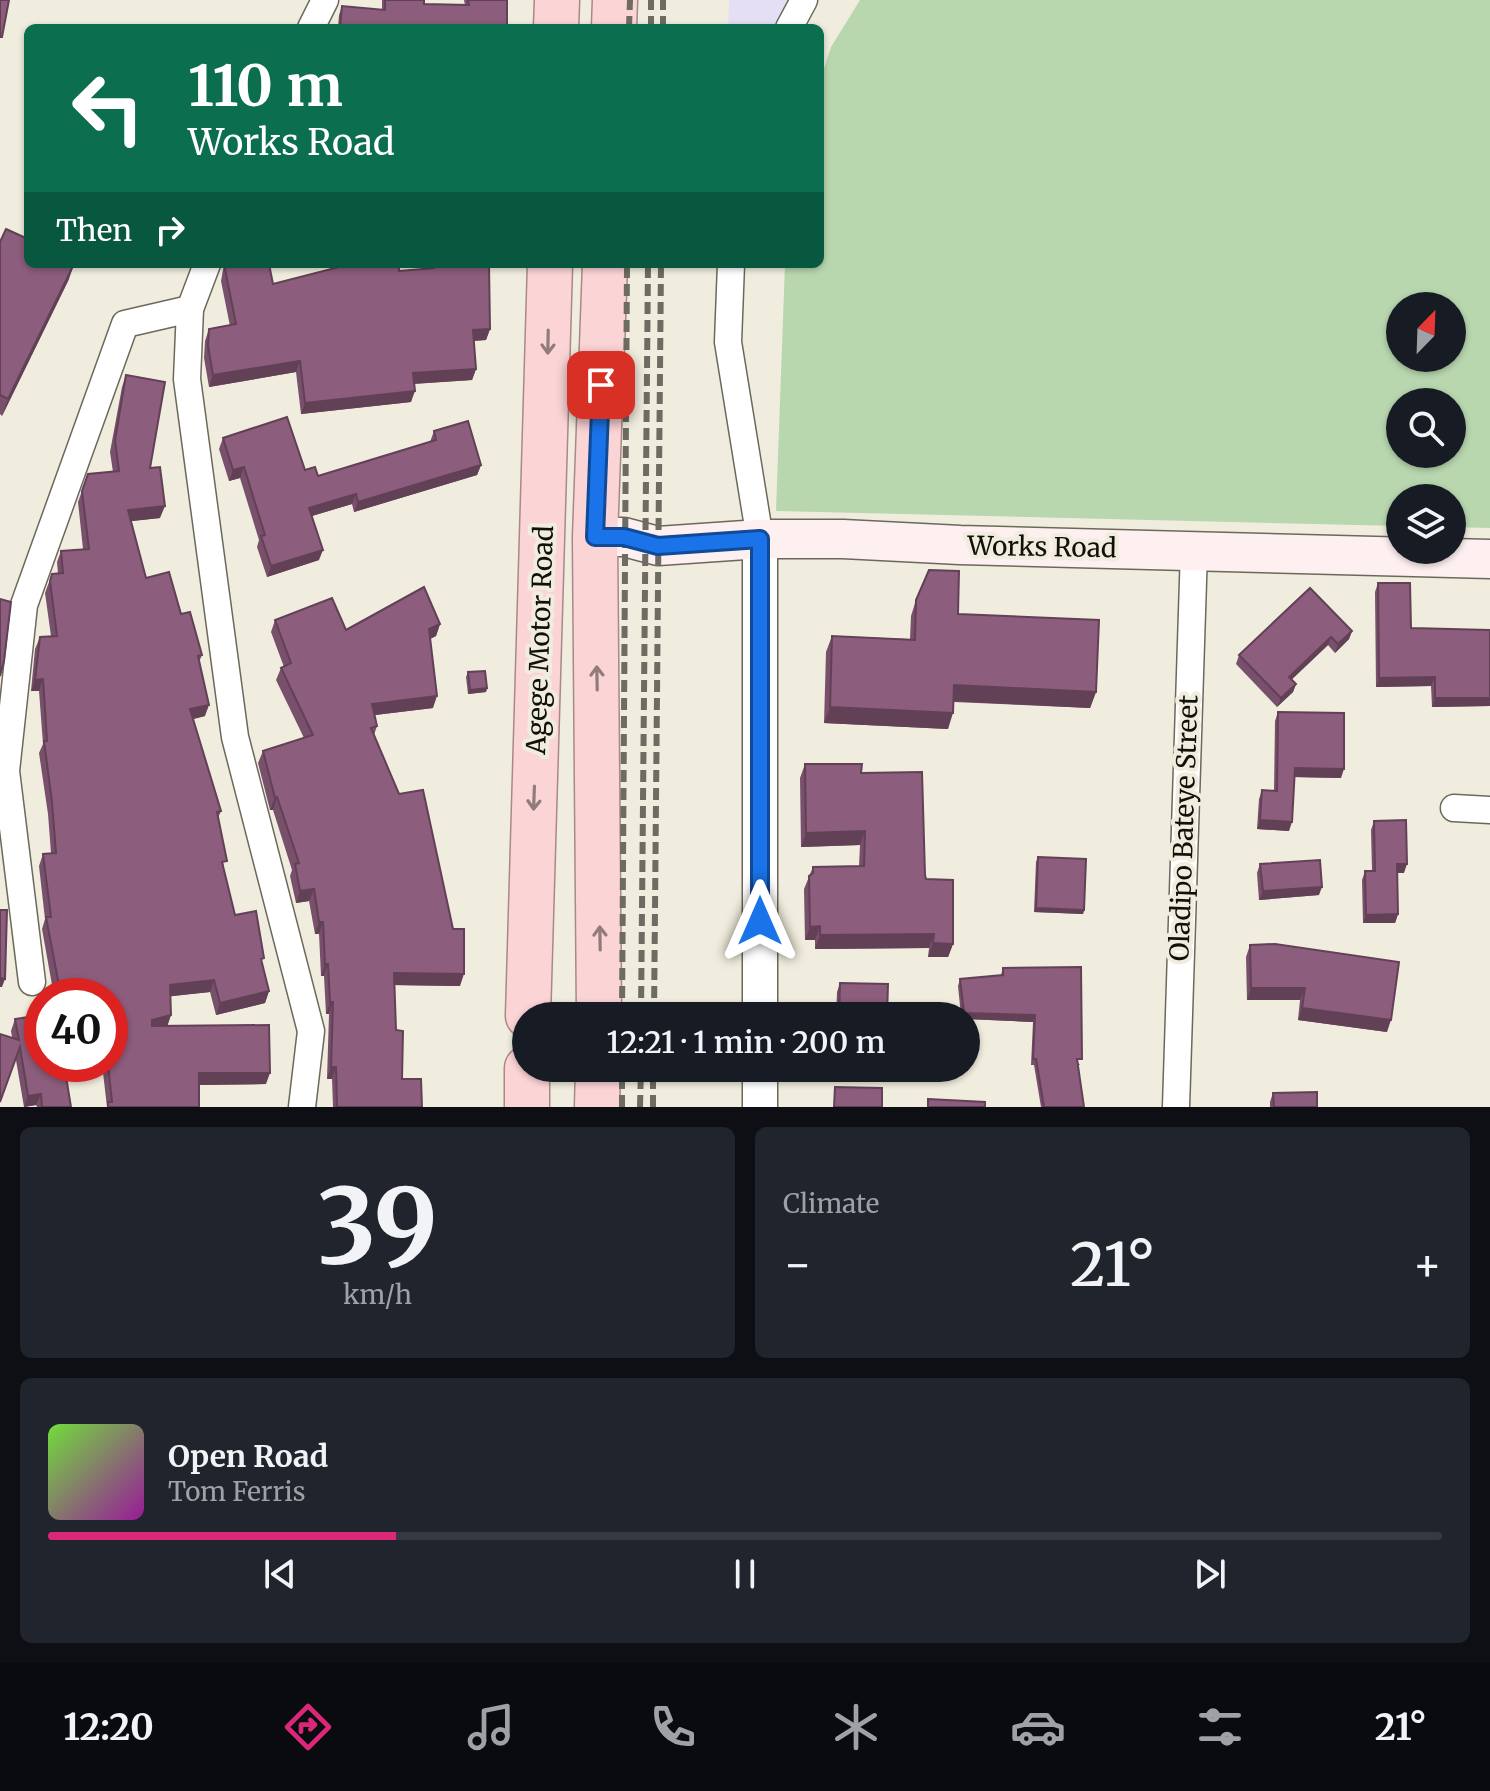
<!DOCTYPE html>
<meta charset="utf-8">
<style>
body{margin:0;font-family:Merriweather,serif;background:#20242c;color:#f1f3f6;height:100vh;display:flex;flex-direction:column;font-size:30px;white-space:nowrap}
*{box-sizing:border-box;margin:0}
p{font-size:26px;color:#9ea1a6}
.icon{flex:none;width:44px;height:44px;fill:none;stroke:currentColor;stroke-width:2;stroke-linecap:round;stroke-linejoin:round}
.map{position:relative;height:1107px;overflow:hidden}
.side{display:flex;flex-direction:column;gap:20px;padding:20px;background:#0d0f14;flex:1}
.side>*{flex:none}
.top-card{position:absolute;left:24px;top:24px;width:800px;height:244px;border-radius:12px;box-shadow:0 2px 6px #0004;background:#0b6e4f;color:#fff;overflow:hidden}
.needle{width:52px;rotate:23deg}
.controls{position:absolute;left:1386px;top:292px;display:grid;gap:16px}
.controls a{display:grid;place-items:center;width:80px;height:80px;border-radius:50%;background:#171b24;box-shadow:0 2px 6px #0004;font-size:40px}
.speed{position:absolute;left:24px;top:978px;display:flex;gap:16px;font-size:40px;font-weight:700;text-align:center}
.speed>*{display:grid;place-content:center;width:104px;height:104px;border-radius:50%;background:#171b24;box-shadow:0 2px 6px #0004;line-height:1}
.speed .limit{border:12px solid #d22;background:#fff;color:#111}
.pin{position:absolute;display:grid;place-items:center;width:68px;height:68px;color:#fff;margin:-34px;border-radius:16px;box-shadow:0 4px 12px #0006}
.me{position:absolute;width:88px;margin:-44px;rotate:0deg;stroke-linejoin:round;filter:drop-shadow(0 0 6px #0008)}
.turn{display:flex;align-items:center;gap:28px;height:168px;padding:0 32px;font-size:36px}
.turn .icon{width:104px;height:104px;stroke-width:2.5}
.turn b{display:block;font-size:56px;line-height:68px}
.then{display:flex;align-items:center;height:76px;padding:0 32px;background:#0003;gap:16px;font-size:30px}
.big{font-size:60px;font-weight:600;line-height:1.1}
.side .tile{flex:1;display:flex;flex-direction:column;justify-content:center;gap:12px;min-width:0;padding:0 28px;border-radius:12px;background:#20242c}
.side .dial{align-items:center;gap:0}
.dial b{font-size:104px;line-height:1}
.song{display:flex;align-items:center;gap:24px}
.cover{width:96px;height:96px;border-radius:12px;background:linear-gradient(135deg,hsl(100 70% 55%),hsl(300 70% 35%))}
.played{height:8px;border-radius:4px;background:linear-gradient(90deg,#db2777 25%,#363941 25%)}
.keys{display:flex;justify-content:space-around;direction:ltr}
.heat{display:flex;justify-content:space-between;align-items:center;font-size:44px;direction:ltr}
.side .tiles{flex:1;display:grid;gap:20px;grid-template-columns:1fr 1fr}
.tile:last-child{grid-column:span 2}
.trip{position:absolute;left:512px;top:1002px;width:468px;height:80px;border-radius:40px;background:#171b24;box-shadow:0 2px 6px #0004;font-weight:600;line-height:80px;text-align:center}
.tab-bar{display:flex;height:128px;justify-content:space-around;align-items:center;background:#090b0e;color:#9ea1a6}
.tab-bar .icon{width:56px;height:56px}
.tab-bar .active{color:#db2777}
.tab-bar b{font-size:36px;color:#f1f3f6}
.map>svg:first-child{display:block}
</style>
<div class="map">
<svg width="1490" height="1107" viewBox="0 0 1490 1107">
<rect width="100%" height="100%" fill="#f0edde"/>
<polygon fill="#e5dff5" points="729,0 790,0 775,28 728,28"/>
<path fill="#b8d7af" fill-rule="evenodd" d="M860 0H1490V528L1452 527V498H1400V526L776 511 785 264H820V81L831 47ZM1400 306H1452V358H1400ZM1400 402H1452V454H1400Z"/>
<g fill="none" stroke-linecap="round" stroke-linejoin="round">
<g stroke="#6b695c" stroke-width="29">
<g id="minor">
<polyline points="311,28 325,0"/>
<polyline points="789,28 804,0"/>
<polyline points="207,264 190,309 187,379 235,737 311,1031 302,1107"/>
<polyline points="731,264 728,342 760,539"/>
<polyline points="1454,808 1490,810"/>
<polyline points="32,982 6,771 24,605 125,324 190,309"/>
<polyline points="1176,1107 1194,550"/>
</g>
</g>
<g stroke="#6b695c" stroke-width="37">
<g id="tertiary">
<polyline points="760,539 760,1016"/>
<polyline points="760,1107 760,1068"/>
</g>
</g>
<g stroke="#6b695c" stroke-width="41">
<polyline id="secondary" points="595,537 624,537 658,546 760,539 843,539 960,545 1490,559"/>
</g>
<g stroke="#a88888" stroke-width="47">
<g id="trunk">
<polyline points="556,28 557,0"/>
<polyline points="614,28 615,0"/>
<polyline points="528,1016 550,264"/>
<polyline points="599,1016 595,537 605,264"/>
<polyline points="527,1107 527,1068"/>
<polyline points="597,1107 598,1068"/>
</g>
</g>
<use href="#minor" stroke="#fff" stroke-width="26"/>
<use href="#tertiary" stroke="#fff" stroke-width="34"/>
<use href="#secondary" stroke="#feeff0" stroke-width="38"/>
<use href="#trunk" stroke="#fbd4d6" stroke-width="44"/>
<g stroke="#6d6b62" stroke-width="6" stroke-dasharray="12 6" stroke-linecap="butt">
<polyline points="629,28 630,0"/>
<polyline points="651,28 651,0"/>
<polyline points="663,28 663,0"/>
<polyline points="622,1016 627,264"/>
<polyline points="641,1016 648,264"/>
<polyline points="654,1016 661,264"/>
<polyline points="622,1107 622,1068"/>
<polyline points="640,1107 641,1068"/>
<polyline points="653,1107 653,1068"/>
</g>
</g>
<g fill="#78506b">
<polygon points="382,0 424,0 424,4 465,5 464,0 507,0 507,28 338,28 339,15 342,6 382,10"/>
<polygon points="0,242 69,279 2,416 0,414"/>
<polygon points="224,264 269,264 273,284 338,267 338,264 399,264 399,271 429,269 429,264 489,264 490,329 486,340 474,341 476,369 472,380 414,384 411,402 301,414 296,372 209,387 204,358 205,341 209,329 230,326 221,281"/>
<polygon points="126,375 150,468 160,518 131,521 146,578 181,614 202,655 199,662 205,716 193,719 221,811 218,818 224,870 235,915 262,964 269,991 265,1003 216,1015 210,992 170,996 171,1015 167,1026 266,1084 199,1085 199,1107 107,1107 102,1064 110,1064 110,996 54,996 42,929 45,919 39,866 43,854 51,853 48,814 39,753 43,744 39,691 31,691 35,649 40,637 51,636 45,593 52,574 58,574 57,562 61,551 83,549 78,502 88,474 113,472 110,452 122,387"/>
<polygon points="434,431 481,465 477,475 354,512 352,504 312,516 319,560 267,577 257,547 259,540 240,478 229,481 219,449 223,438 318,476 430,442"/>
<polygon points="1378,583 1411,628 1490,630 1490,706 1432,707 1431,686 1376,687 1375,592"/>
<polygon points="916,600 958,614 1096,692 1090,708 954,702 948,729 824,723 826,652 832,636 910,639 911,616"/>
<polygon points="275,620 346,630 440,624 436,636 430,639 433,708 375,715 377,726 374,735 460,986 394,985 396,1030 402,1079 422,1107 333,1107 332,1079 327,1079 329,1014 326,1014 324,976 321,976 319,934 315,934 309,901 296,903 290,876 292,870 273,810 270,810 258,763 263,751 304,738 276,680 281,668 284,667 271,632"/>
<polygon points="1352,631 1349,639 1335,653 1328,645 1292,679 1296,684 1293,692 1277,707 1236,664 1239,655"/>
<polygon points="468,672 487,688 486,692 468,694 466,677"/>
<polygon points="1278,712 1341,778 1294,777 1289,831 1257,829 1259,799 1262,790 1274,791 1275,721"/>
<polygon points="805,764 861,773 925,875 953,944 948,957 928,957 929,948 815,949 815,940 805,940 804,889 813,867 859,866 860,845 801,847 800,778"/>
<polygon points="1374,821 1404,873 1397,873 1398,914 1395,923 1363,923 1362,880 1365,871 1372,871 1371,830"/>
<polygon points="1038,857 1084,910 1083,914 1034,912 1036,862"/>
<polygon points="1260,864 1319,895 1259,900 1257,873"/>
<polygon points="1250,945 1387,1032 1298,1020 1300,1000 1247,1000 1246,957"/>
<polygon points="1003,968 1080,1065 1078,1065 1084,1107 1041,1107 1034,1065 1031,1065 1033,1022 966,1019 966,1016 961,1016 958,986 960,979 1001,975"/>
<polygon points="840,983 887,1016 836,1016 837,992"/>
<polygon points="15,1019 71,1107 37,1107 36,1105 24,1107 11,1031"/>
<polygon points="1273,1093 1317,1107 1270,1107 1270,1102"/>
</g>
<g fill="#624157">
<polygon points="74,264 69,279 2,416 8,399"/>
<polygon points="490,329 486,340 469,341 473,330"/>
<polygon points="300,361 296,372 209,387 213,375"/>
<polygon points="476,369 472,380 409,384 413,373"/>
<polygon points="415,391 411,402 301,414 305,403"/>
<polygon points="481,465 477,475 354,512 358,502"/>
<polygon points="244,467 240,478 229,481 233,470"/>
<polygon points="356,494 352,504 305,518 309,508"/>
<polygon points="165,506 160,518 124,522 128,510"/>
<polygon points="323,550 319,560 267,577 271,566"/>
<polygon points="440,624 436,636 424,642 429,629"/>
<polygon points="1352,631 1349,639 1335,653 1338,644"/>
<polygon points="1331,637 1328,645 1286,685 1289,677"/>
<polygon points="1435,677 1431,686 1376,687 1379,678"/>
<polygon points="43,679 39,691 31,691 35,680"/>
<polygon points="1296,684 1293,692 1277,707 1281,698"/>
<polygon points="954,685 1096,692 1090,708 949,701"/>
<polygon points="487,688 486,692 468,694 470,690"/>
<polygon points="437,696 433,708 367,716 372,704"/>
<polygon points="1435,698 1490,698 1490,706 1432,707"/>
<polygon points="209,705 205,716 186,721 190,709"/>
<polygon points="830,707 953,713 948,729 824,723"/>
<polygon points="1295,768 1344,769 1341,778 1292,777"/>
<polygon points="277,797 273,810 270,810 275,798"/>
<polygon points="1260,820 1292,822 1289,831 1257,829"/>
<polygon points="865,831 860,845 801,847 806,833"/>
<polygon points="1397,864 1407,864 1404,873 1394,873"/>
<polygon points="1322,887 1319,895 1259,900 1263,891"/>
<polygon points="314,889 309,901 296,903 300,891"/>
<polygon points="1036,908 1084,910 1083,914 1034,912"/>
<polygon points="1398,914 1395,923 1363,923 1366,915"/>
<polygon points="319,922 323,922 319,934 315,934"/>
<polygon points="820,926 815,940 805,940 810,927"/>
<polygon points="934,934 929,948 815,949 820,935"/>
<polygon points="933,943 953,944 948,957 928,957"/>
<polygon points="325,964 328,964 324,976 321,976"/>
<polygon points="394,973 464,974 460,986 389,985"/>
<polygon points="0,978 5,979 2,987 0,987"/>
<polygon points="214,980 210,992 165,997 170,985"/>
<polygon points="1251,988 1305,988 1300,1000 1247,1000"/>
<polygon points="269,991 265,1003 216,1015 220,1003"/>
<polygon points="330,1002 333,1002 329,1014 326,1014"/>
<polygon points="1302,1008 1391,1020 1387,1032 1298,1020"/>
<polygon points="964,1013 1035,1015 1033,1022 966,1019 966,1016 963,1016"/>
<polygon points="171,1015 167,1027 147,1031 152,1020"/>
<polygon points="331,1067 336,1067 332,1079 327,1079"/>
<polygon points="199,1073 270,1073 266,1084 194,1085"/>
<polygon points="41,1094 36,1105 24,1107 28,1096"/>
</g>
<g fill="#8c5d7c" stroke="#624157" stroke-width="2">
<polygon points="0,0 9,0 2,37 0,37"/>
<polygon points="385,0 424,0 424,4 469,5 468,0 507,0 507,28 340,28 342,6 385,10"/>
<polygon points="6,229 28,239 28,264 74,264 8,399 0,395 0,242"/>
<polygon points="226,264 269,264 273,284 343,266 343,264 399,264 399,271 434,268 434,264 489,264 490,329 473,330 476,369 413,373 415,391 305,403 300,361 213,375 208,346 209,329 236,324 225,269"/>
<polygon points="126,375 165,382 150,468 160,467 165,506 128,510 146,578 169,572 181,614 190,612 202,655 198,656 209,705 190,709 221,811 217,812 227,861 222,862 235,915 256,911 264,958 261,959 269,991 220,1003 214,980 170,985 171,1015 152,1020 152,1026 269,1025 270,1073 199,1073 199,1107 108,1107 108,1102 112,1102 108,1064 110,1064 110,996 61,996 46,917 51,917 43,854 56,853 52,802 44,741 47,741 43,679 35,680 40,637 57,636 50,581 52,574 63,573 61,551 89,549 82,491 88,474 119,471 115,440"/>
<polygon points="287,417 305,470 315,467 318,476 436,440 434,431 468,421 481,465 358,502 356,494 309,508 323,550 271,566 261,536 265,535 244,467 233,470 223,438"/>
<polygon points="929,570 959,571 958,614 1099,620 1096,692 954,685 953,713 830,707 832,636 915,640 916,600"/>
<polygon points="1378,583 1410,583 1411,628 1490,630 1490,698 1435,698 1435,677 1379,678"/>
<polygon points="424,587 440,624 429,629 437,696 372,704 377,726 371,728 399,794 423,790 453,929 464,929 464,974 394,973 396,1030 403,1031 402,1079 421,1079 422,1107 337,1107 336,1067 331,1067 333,1002 330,1002 328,964 325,964 323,922 319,922 314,889 300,891 295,864 299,863 277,797 275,798 263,751 313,735 281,668 291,663 275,620 332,598 346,630"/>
<polygon points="1310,588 1352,631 1338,644 1331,637 1289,677 1296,684 1281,698 1239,655"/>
<polygon points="0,599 11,602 4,661 0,676"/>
<polygon points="485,671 487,688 470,690 468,672"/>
<polygon points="1278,712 1344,713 1344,769 1295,768 1292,822 1260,820 1262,790 1277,791"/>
<polygon points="805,764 862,764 861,773 922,772 925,875 926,879 953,880 953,944 933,943 934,934 820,935 820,926 810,927 809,876 813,873 813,867 864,866 865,831 806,833"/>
<polygon points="1406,820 1407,864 1397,864 1398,914 1366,915 1365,871 1375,871 1374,821"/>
<polygon points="1038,857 1086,859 1084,910 1036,908"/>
<polygon points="1320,860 1322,887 1263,891 1260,864"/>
<polygon points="0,910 7,910 5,979 0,978"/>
<polygon points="1275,944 1399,962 1391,1020 1302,1008 1305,988 1251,988 1250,945"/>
<polygon points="1081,967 1082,1059 1077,1059 1084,1107 1044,1107 1036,1059 1033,1059 1035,1015 964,1013 960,979 1003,975 1003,968"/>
<polygon points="840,983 888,984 887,1016 839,1016"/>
<polygon points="42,1015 42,1064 64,1064 71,1107 42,1107 41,1094 28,1096 20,1047 0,1102 0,1034 19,1040 15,1019"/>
<polygon points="835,1087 882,1088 882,1107 834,1107"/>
<polygon points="1317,1092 1317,1107 1274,1107 1273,1093"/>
<polygon points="928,1099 985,1102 985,1107 928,1107"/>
</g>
<defs><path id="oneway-shaft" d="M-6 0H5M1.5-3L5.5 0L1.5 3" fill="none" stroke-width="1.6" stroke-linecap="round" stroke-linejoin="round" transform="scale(2)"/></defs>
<g stroke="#927c7b">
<use href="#oneway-shaft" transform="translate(548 342) rotate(91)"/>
<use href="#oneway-shaft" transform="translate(597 678) rotate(-91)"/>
<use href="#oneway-shaft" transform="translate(534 798) rotate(92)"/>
<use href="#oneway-shaft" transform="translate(600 938) rotate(-91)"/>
</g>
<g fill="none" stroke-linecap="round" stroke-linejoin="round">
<g stroke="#114b97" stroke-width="20">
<polyline id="route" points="601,385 595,537 624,537 658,546 760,539 760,921"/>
</g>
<use href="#route" stroke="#1a73e8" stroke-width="14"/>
</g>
<g text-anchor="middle" stroke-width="8" stroke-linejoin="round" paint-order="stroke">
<g font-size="26" fill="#11100b" stroke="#f0edde">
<text transform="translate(1042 547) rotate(1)" y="9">Works Road</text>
<text transform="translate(540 640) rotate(-88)" y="9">Agege Motor Road</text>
<text transform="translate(1184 828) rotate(-88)" y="9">Oladipo Bateye Street</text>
</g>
</g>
</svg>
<div class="controls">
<a><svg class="needle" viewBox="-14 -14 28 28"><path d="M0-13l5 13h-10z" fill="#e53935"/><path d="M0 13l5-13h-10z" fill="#9ea1a6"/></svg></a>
<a><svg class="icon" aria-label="search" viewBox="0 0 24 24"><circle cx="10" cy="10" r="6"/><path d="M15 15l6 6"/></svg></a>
<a><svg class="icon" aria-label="layers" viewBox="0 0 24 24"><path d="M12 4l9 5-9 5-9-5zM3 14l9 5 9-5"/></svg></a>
</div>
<div class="speed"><div class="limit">40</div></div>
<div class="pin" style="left:601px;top:385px;background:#d93025"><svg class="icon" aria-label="arrive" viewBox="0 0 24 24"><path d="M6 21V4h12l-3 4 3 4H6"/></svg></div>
<svg class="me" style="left:760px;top:921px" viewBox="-20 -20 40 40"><path d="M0-17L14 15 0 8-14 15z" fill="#1a73e8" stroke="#fff" stroke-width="4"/></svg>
<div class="trip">12:21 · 1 min · 200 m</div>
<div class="top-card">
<div class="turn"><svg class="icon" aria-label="left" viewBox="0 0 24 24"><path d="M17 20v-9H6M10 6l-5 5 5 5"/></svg><div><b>110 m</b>Works Road</div></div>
<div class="then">Then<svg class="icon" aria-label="right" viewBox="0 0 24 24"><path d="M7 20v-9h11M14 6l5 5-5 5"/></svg></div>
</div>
</div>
<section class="side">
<div class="tiles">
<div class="tile dial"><b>39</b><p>km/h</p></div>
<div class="tile"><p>Climate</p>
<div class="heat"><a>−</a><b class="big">21°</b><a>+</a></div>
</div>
<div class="tile">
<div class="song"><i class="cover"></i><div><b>Open Road</b><p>Tom Ferris</p></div></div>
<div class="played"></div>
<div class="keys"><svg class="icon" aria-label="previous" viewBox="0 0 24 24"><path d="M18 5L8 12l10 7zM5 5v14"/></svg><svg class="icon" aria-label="pause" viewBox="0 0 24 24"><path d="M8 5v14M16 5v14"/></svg><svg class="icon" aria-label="next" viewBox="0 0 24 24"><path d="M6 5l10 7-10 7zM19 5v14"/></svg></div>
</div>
</div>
</section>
<nav class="tab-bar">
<b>12:20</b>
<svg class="icon active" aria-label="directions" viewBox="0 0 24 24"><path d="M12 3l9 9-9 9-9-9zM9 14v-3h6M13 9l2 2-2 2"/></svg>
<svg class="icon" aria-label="music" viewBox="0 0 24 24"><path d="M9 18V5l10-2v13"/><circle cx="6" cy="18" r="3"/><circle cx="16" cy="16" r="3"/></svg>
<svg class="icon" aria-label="phone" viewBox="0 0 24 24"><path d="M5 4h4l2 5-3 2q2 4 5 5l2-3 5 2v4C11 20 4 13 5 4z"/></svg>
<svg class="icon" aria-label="climate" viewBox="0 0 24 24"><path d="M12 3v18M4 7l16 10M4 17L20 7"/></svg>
<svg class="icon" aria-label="car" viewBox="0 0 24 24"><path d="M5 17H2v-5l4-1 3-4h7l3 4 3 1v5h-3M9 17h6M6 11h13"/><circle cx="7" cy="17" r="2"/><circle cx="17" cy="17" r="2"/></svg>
<svg class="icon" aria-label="filters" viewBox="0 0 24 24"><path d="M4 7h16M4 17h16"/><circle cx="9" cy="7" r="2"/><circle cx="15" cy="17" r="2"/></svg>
<b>21°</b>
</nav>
